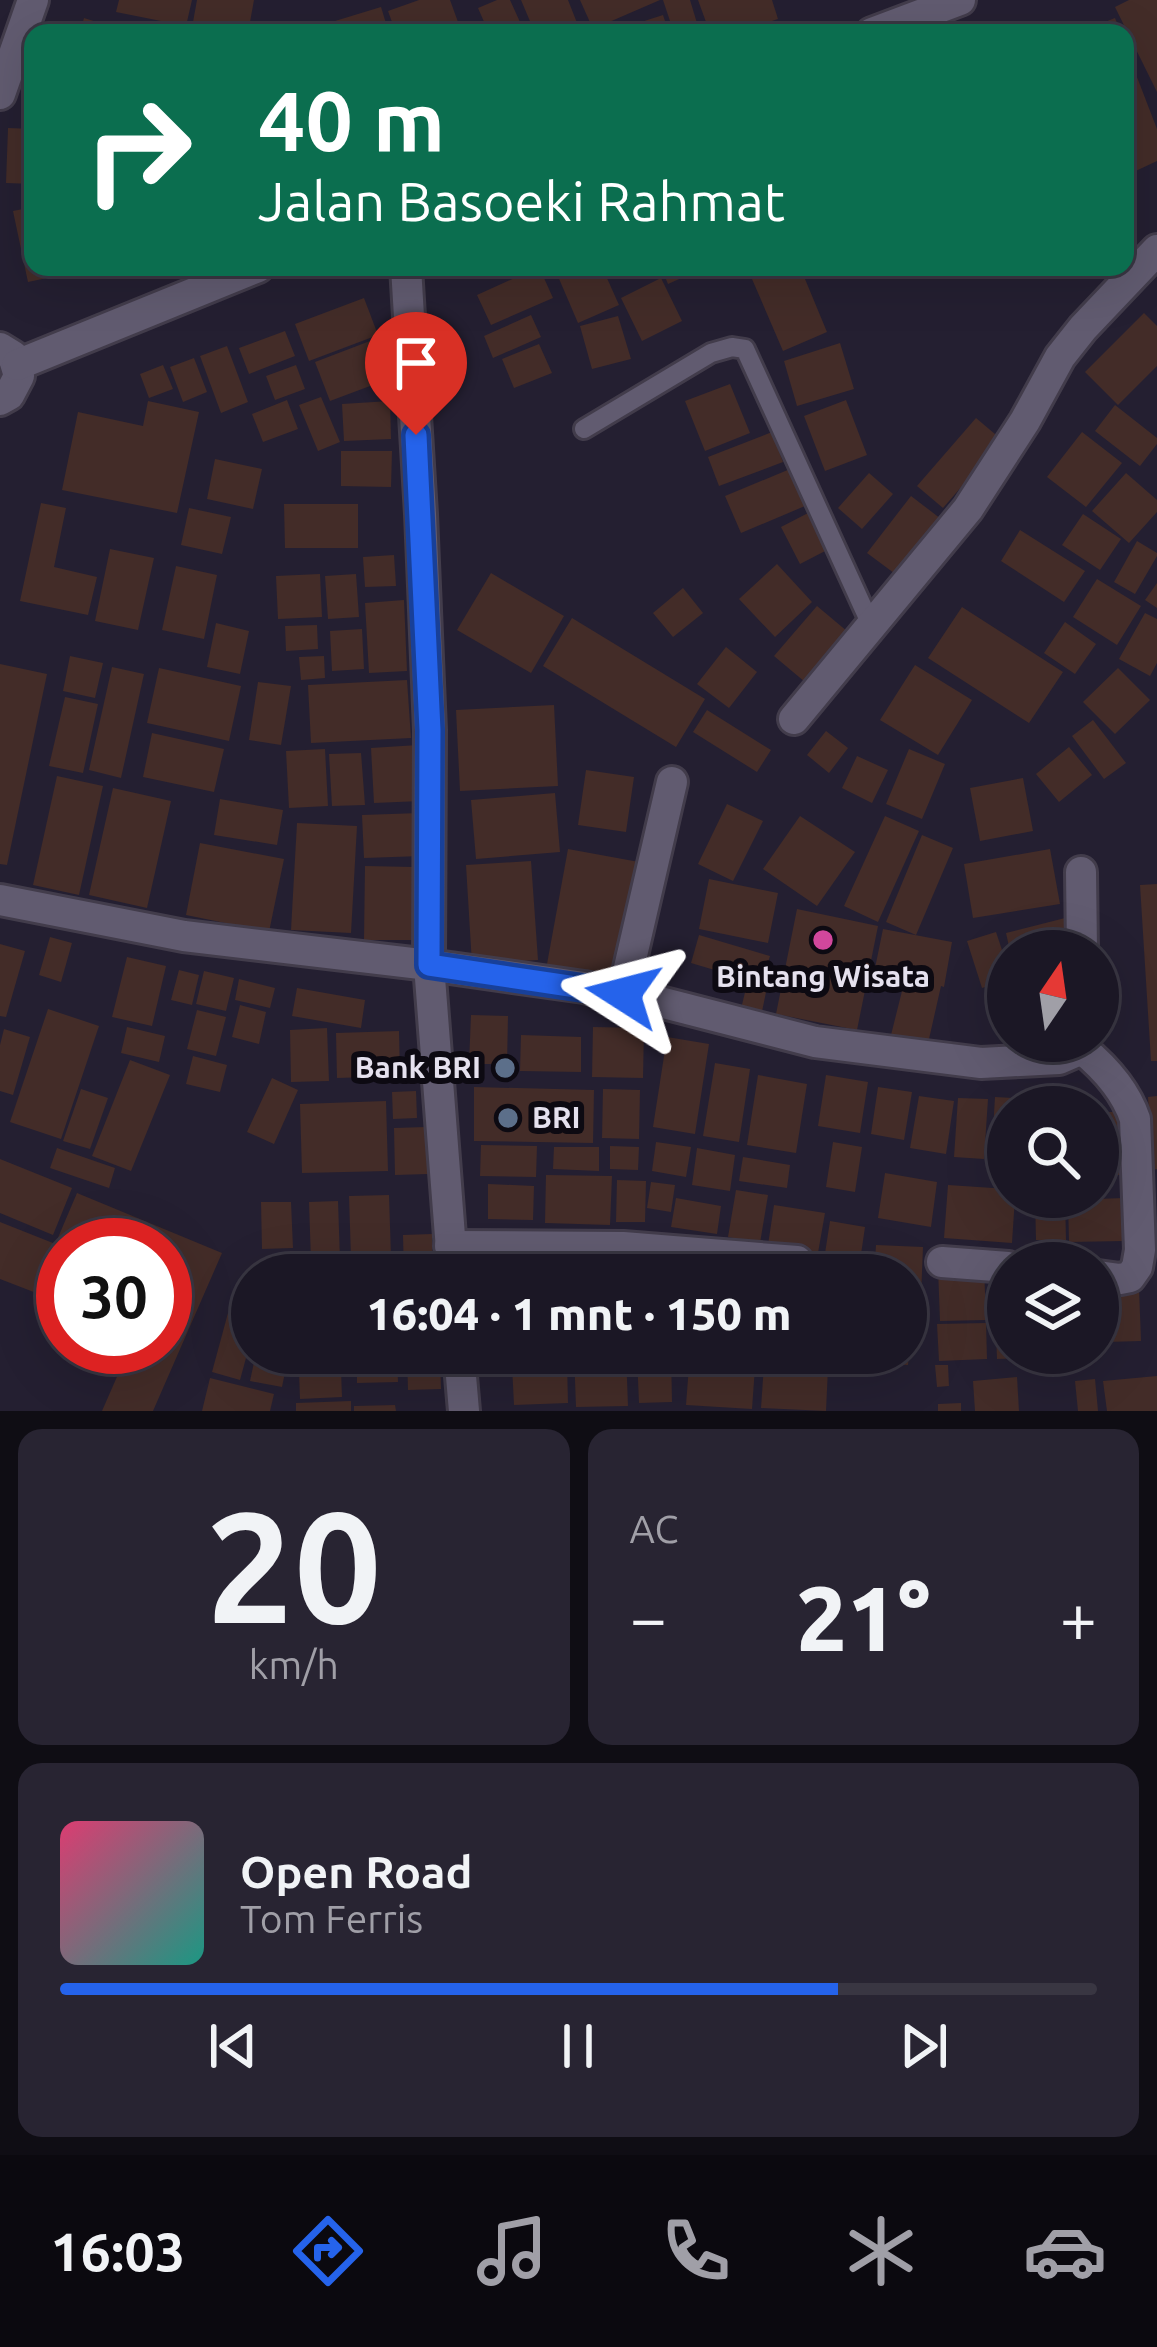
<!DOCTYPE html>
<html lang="id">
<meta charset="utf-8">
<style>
body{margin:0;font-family:Ubuntu,sans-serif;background:#282432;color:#f1f3f6;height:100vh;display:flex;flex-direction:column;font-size:45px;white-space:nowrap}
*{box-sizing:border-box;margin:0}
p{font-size:39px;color:#a09fa7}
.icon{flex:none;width:66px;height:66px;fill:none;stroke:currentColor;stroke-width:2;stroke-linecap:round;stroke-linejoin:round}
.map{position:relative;height:1411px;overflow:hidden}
.drawer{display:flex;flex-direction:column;gap:18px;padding:18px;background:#0f0d14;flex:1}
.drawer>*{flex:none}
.hud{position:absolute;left:24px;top:24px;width:1110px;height:252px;border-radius:24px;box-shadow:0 12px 48px #0002,0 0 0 3px #393642;background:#0b6e4f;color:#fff;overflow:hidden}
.needle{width:78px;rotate:13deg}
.tools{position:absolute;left:987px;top:930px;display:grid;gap:24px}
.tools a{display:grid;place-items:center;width:132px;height:132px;border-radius:50%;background:#1b1725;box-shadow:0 12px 48px #0002,0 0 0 3px #393642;font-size:60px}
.speed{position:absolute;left:36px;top:1218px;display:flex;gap:24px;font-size:60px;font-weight:700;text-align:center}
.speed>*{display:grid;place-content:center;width:156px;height:156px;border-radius:50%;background:#1b1725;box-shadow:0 12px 48px #0002,0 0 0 3px #393642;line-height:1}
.speed .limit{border:18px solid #d22;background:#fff;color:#111}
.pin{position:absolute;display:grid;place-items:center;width:102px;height:102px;color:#fff;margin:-123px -51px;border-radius:50% 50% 50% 0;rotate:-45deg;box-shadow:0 0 12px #0007}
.pin .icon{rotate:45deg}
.me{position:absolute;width:132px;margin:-66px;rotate:279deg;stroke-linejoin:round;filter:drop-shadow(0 0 9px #0008)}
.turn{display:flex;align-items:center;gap:42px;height:252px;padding:0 36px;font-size:54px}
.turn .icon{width:156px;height:156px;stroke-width:2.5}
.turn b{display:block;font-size:84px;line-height:102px}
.big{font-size:90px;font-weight:800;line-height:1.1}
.drawer .tile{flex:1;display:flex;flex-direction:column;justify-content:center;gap:18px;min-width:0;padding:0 42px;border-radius:24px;background:#282432}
.drawer .dial{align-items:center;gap:0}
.dial b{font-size:156px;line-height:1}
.song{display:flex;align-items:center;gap:36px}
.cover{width:144px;height:144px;border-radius:18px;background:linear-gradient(135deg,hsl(340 70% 55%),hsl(170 70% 35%))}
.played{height:12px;border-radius:6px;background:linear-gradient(90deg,#2563eb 75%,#393642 75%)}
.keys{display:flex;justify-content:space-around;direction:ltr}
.heat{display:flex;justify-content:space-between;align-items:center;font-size:66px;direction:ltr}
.drawer .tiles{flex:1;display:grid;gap:18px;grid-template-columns:1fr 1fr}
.tile:last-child{grid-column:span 2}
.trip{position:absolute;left:231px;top:1254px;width:696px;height:120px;border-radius:60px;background:#1b1725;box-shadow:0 12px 48px #0002,0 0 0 3px #393642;font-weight:800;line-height:120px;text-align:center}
.dock{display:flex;height:192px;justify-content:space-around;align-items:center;background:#0b090f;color:#a09fa7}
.dock .icon{width:84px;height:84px}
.dock .on{color:#2563eb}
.dock b{font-size:54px;color:#f1f3f6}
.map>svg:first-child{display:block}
</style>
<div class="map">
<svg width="1157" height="1411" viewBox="0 0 1157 1411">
<rect width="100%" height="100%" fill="#241f31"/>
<g fill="#432c28">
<polygon points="119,0 192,0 186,26 116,12"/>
<polygon points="197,0 254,0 248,33 191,33"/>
<polygon points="419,0 450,0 462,33 396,33 388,11"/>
<polygon points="497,0 510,0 525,33 489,33 478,8"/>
<polygon points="521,0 568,0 581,33 535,33"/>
<polygon points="580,0 660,0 593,29"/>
<polygon points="663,0 690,0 700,33 674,33"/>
<polygon points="698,0 772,0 778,19 736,33 710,33"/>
<polygon points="1129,0 1157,0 1157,92 1115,7"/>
<polygon points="381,7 389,33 314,33 312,28"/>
<polygon points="663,15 669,33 610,33 610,32"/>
<polygon points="84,18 129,32 129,33 80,33"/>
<polygon points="1115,18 1121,33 1077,33"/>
<polygon points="1125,46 1157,129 1157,161 1125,176"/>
<polygon points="8,128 33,129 33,184 6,183"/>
<polygon points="33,207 33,267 90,269 28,282 13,211"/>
<polygon points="113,267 143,267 143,268 117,277"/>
<polygon points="539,267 553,298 491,325 477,295"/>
<polygon points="554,267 602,267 619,305 578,323"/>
<polygon points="661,267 706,267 668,284"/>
<polygon points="761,267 800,267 827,332 783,351 749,272"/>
<polygon points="661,278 682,321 642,341 621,298"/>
<polygon points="364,298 378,335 309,361 295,324"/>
<polygon points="1144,313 1157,326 1157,366 1118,405 1085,372"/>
<polygon points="531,315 541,337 493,358 484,336"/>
<polygon points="618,316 631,359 592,369 580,326"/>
<polygon points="285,331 295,356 249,374 239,348"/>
<polygon points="370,341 386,380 330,401 315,362"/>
<polygon points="840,343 854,389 797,406 784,361"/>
<polygon points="539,344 552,373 514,388 502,359"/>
<polygon points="227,346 248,402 221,413 200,356"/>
<polygon points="194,358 207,392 183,402 170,367"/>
<polygon points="163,365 173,389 149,398 140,374"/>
<polygon points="296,365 305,389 275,400 266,376"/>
<polygon points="730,384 750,433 705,451 685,401"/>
<polygon points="321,397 340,442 318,451 299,405"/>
<polygon points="287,400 298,429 263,442 252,414"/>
<polygon points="846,400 867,455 825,471 804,416"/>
<polygon points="148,401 199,412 177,513 62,490 78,412 143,426"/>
<polygon points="390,401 391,439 344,441 342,404"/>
<polygon points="1115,405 1157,438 1157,444 1140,466 1095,431"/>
<polygon points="976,418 1002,440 943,508 917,486"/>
<polygon points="772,432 783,462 719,486 708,457"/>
<polygon points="1082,432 1122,463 1086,507 1047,477"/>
<polygon points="341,451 392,451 391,487 341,486"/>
<polygon points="215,459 262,469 253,509 207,499"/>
<polygon points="790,469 805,506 741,533 725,496"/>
<polygon points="869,473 893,494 862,529 838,508"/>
<polygon points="1126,473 1157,500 1157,512 1129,543 1092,511"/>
<polygon points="911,496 945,522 902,579 867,553"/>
<polygon points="41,503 66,508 54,567 97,577 88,615 20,601"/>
<polygon points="284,504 358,504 358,548 285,548"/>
<polygon points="189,508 231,517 222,554 181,545"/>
<polygon points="810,512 829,549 800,564 781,527"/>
<polygon points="1083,514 1121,539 1100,570 1062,545"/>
<polygon points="1020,530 1085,571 1064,602 1001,561"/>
<polygon points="1137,541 1157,553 1157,556 1135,594 1114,582"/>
<polygon points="110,549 154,558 138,630 95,621"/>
<polygon points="394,555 396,586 365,587 363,557"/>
<polygon points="777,564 812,602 775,637 739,599"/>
<polygon points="176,566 217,575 204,639 162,630"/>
<polygon points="491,573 564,616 531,673 457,630"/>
<polygon points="320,574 322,617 278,619 276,576"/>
<polygon points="356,574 359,617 328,619 325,576"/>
<polygon points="1097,579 1141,606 1117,645 1073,617"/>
<polygon points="1157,583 1157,608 1145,600"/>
<polygon points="683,588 703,613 673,637 653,613"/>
<polygon points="404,600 407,671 369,673 365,603"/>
<polygon points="817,606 848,632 805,682 774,656"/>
<polygon points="962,607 1063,672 1029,723 928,658"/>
<polygon points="1145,613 1157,619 1157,663 1150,676 1119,659"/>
<polygon points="572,618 705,699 676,747 543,666"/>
<polygon points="1065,622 1096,644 1075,674 1044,653"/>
<polygon points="216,623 249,631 240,674 207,667"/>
<polygon points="317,625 318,649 286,651 285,626"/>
<polygon points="362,629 364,669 332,671 330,631"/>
<polygon points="726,647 757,672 729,708 697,684"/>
<polygon points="70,656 103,663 95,698 63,691"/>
<polygon points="324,656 325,678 301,680 299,657"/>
<polygon points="0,664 47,674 7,865 0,864"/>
<polygon points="915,665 972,700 938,755 880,720"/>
<polygon points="112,667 144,674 121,778 89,770"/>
<polygon points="159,668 241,686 229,741 147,723"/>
<polygon points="1118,668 1150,700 1115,734 1083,702"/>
<polygon points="407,680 411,738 311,743 308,685"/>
<polygon points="258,682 291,686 281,745 249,740"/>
<polygon points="65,697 98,704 83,773 49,766"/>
<polygon points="554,705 558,786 460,791 456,710"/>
<polygon points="707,710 771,750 757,772 693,732"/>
<polygon points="1093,720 1126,763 1104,779 1072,736"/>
<polygon points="826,731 848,748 829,773 807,755"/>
<polygon points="152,733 224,749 214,792 143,777"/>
<polygon points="418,745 421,801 374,803 371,748"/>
<polygon points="1069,747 1092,775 1059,802 1036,774"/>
<polygon points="325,749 328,806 289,808 286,751"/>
<polygon points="909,749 945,764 922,819 886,804"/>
<polygon points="361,753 365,805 332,806 329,754"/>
<polygon points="857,756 888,770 872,803 842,788"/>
<polygon points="586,770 634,777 626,832 578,825"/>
<polygon points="57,776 103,786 79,895 33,885"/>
<polygon points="1023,778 1033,831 980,841 970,788"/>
<polygon points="113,788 171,801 147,908 89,895"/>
<polygon points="555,793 560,852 476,859 471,800"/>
<polygon points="220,799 283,810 277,845 214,835"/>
<polygon points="727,804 763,821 733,881 698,864"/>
<polygon points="420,813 422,856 364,858 362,815"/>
<polygon points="800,816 855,852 817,906 763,869"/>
<polygon points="885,816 919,831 878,922 844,906"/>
<polygon points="297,823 357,826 351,933 291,930"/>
<polygon points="922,835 953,848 916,935 886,922"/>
<polygon points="200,843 284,859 269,932 186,915"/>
<polygon points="568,849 639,862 618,977 547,964"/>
<polygon points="1050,849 1060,904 973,918 964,864"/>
<polygon points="531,861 538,960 472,964 466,865"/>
<polygon points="365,866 413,867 412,940 364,940"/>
<polygon points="709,879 778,893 768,943 699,929"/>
<polygon points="1157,884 1157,1061 1151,1061 1140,885"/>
<polygon points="797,909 878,926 857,1030 776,1014"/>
<polygon points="1069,917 1077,951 1010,951 1006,933"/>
<polygon points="883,929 952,942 944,987 941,986 927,1048 890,1039 905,979 874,973"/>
<polygon points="996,932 1008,968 1008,980 982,988 967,941"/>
<polygon points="699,935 770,956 765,972 770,973 760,1021 739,1017 748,980 691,963"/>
<polygon points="50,937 72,943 61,982 39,975"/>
<polygon points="0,944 25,951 6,1017 0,1016"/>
<polygon points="127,957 166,966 152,1026 112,1017"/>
<polygon points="179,970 199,975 192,1005 171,1000"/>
<polygon points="204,971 234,978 226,1011 196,1004"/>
<polygon points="239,979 275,988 270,1008 235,1000"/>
<polygon points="297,988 365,1000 361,1028 292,1016"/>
<polygon points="240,1005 266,1012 259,1044 232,1037"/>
<polygon points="48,1009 99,1026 61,1139 10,1122"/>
<polygon points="197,1010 226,1017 216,1056 187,1049"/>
<polygon points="471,1015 508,1016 507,1064 469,1064"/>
<polygon points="127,1027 165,1036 159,1062 121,1053"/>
<polygon points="593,1027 644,1028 643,1078 592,1077"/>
<polygon points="327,1028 329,1081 291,1082 290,1030"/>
<polygon points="4,1029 30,1037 13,1095 0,1091 0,1045"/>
<polygon points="399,1031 400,1076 337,1078 336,1033"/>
<polygon points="521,1035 581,1037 581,1072 520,1071"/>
<polygon points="667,1037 709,1044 695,1134 653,1127"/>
<polygon points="193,1056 227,1065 220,1092 186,1084"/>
<polygon points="130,1060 170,1075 131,1171 92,1156"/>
<polygon points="715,1063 750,1069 739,1142 703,1136"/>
<polygon points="758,1075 807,1084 796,1153 747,1145"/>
<polygon points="826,1075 868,1082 860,1133 818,1126"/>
<polygon points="272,1078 298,1090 274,1144 247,1132"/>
<polygon points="474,1087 594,1090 593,1143 474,1141"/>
<polygon points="878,1087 912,1092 904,1140 871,1134"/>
<polygon points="81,1089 108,1098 90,1149 63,1141"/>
<polygon points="603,1089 640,1090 639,1139 602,1138"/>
<polygon points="416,1091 417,1118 393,1119 392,1092"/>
<polygon points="919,1096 954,1101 946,1154 910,1148"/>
<polygon points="1157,1096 1157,1169 1153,1170 1148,1097"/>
<polygon points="995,1097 1031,1099 1031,1107 1008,1107 1008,1166 991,1164"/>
<polygon points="958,1098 988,1099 984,1159 954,1157"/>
<polygon points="386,1101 388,1171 302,1173 300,1104"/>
<polygon points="1098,1112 1126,1112 1127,1175 1098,1175"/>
<polygon points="426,1127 428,1174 395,1175 394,1128"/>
<polygon points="656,1142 691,1147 686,1177 652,1171"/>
<polygon points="833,1142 862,1147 855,1192 826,1187"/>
<polygon points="481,1145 537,1146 536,1177 480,1176"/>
<polygon points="610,1146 639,1147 638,1170 610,1169"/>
<polygon points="554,1147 599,1147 599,1171 553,1169"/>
<polygon points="57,1148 115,1168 109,1188 50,1168"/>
<polygon points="697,1148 735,1155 730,1191 692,1185"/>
<polygon points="743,1157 790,1165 787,1188 739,1181"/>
<polygon points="0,1159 72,1188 53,1235 0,1213"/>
<polygon points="885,1173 937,1182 931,1227 878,1218"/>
<polygon points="546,1175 612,1176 610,1225 545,1223"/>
<polygon points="617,1180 646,1181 645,1222 616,1222"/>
<polygon points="651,1182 675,1185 671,1212 647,1208"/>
<polygon points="488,1184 534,1186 533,1220 488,1219"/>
<polygon points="948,1185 1008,1189 1008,1197 1015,1197 1012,1243 944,1238"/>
<polygon points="736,1190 768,1195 760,1243 728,1237"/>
<polygon points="77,1193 222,1253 153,1411 102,1411 130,1347 165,1347 165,1245 68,1245 57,1240"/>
<polygon points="389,1195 391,1257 351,1258 349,1196"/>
<polygon points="1035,1197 1065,1197 1066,1240 1036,1240"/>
<polygon points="676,1198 721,1206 717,1234 671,1227"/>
<polygon points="1124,1198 1125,1241 1069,1242 1068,1200"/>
<polygon points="338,1201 340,1260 311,1261 309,1202"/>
<polygon points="261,1202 291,1202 293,1248 262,1249"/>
<polygon points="774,1205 825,1213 818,1253 768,1245"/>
<polygon points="830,1221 865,1227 858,1275 822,1273"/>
<polygon points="0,1222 63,1247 44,1296 0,1279"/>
<polygon points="432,1234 433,1275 404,1275 403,1235"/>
<polygon points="876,1245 923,1247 921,1297 906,1296 906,1275 874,1275"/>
<polygon points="601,1250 648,1254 646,1275 599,1275"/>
<polygon points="533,1251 534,1275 488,1275 487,1253"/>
<polygon points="587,1259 587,1275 537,1275 537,1261"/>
<polygon points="653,1260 691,1263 691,1275 652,1275"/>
<polygon points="697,1263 729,1265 728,1275 696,1275"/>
<polygon points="984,1266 986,1320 940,1321 938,1268"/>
<polygon points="994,1281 1008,1281 1008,1353 1052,1353 1052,1357 997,1359"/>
<polygon points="1139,1288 1141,1341 1106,1342 1104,1289"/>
<polygon points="906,1301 927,1302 925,1329 906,1328"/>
<polygon points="228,1313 252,1320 252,1336 240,1380 212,1372"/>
<polygon points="986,1323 987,1359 939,1361 937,1324"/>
<polygon points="256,1353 289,1353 282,1387 250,1381"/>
<polygon points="304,1353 342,1353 342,1361 305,1363"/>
<polygon points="357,1353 397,1353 398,1382 357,1383"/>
<polygon points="407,1353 440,1353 441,1389 408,1390"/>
<polygon points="574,1353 626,1353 628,1406 576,1407"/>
<polygon points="690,1353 756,1353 752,1409 686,1405"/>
<polygon points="873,1353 909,1353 908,1365 872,1363"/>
<polygon points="671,1355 672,1402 639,1403 637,1356"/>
<polygon points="567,1363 568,1403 514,1405 512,1365"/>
<polygon points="764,1364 828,1368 826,1411 761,1408"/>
<polygon points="935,1365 948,1365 949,1386 937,1387"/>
<polygon points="341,1371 342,1397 300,1399 299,1372"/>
<polygon points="1157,1376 1157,1411 1107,1411 1103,1381"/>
<polygon points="1017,1377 1019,1411 975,1411 973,1381"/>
<polygon points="210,1378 274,1394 270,1411 202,1411"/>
<polygon points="1095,1379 1098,1411 1078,1411 1075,1381"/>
<polygon points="351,1401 351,1411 296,1411 296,1403"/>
<polygon points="961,1403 961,1411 938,1411 938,1404"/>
<polygon points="395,1405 396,1411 354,1411 354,1406"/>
</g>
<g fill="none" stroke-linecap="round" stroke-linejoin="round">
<g stroke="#423c4b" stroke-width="24">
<polyline id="lane" points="584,429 711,353 732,347 745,349 872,627"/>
</g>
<g stroke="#423c4b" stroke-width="36">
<g id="street">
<polyline points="406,267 421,514 430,730 429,965 453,1275"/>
<polyline points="794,719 968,509 1025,421 1060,357 1083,328 1157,250"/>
<polyline points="1081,872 1082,951"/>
<polyline points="0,900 184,936 429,965 584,987 656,1001 815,1042 981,1063 1059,1059 1082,1049 1082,1041"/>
<polyline points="623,994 672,782"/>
<path d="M1082 1049C1104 1067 1126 1092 1135 1119L1140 1250 1137 1267 1130 1277 1120 1279 1098 1276"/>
<polyline points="450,1246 623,1247 797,1261"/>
<polyline points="942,1262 1008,1267"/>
<polyline points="459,1353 464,1411"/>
</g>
</g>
<g stroke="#423c4b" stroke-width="36">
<g id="secondary">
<polyline points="872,33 960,0"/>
<polyline points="0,94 33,0"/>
<polyline points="0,348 13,356 19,376 9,395 0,400"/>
<polyline points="17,365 258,267"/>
</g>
</g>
<use href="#lane" stroke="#615b70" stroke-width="18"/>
<use href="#street" stroke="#615b70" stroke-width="30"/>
<use href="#secondary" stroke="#615b70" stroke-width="30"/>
</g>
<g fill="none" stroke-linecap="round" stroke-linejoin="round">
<g stroke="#184099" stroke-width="30">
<polyline id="route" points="416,435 430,730 429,965 623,994"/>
</g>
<use href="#route" stroke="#2563eb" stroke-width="21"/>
</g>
<circle fill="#d1479c" stroke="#0d0a12" stroke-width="4.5" cx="823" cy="940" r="12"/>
<g fill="#5c6f8a" stroke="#0d0a12" stroke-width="4.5">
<circle cx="505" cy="1068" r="12"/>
<circle cx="508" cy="1118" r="12"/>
</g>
<g text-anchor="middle" stroke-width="12" stroke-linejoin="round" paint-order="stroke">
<g font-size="30" font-weight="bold" fill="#e5e1ee" stroke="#0d0a12">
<text x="823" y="987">Bintang Wisata</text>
<text x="481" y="1078" text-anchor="end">Bank BRI</text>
<text x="532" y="1128" text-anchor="start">BRI</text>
</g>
</g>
</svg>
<div class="tools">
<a><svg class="needle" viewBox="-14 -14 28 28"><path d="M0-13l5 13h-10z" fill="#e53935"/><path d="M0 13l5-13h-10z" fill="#a09fa7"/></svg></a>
<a><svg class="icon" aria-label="search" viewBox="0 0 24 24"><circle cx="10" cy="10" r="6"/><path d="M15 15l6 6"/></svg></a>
<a><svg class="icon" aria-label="layers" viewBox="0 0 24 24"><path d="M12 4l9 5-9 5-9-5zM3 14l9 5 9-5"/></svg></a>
</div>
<div class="speed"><div class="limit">30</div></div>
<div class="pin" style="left:416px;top:435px;background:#d93025"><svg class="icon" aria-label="arrive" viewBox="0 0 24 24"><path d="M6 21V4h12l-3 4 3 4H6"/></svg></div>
<svg class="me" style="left:623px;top:994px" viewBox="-20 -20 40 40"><path d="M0-17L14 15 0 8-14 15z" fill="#2563eb" stroke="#fff" stroke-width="4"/></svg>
<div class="trip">16:04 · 1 mnt · 150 m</div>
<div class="hud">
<div class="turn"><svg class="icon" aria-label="right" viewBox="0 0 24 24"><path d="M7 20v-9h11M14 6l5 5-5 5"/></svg><div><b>40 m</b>Jalan Basoeki Rahmat</div></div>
</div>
</div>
<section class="drawer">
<div class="tiles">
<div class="tile dial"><b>20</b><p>km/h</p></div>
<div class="tile"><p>AC</p>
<div class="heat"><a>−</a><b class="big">21°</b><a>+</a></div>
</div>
<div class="tile">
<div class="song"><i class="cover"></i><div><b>Open Road</b><p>Tom Ferris</p></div></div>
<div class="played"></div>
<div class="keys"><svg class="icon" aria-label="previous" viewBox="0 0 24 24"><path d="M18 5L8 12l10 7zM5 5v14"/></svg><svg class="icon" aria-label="pause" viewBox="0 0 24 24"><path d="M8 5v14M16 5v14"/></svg><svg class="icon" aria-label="next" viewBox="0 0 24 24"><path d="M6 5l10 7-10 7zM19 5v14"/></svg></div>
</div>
</div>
</section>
<nav class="dock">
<b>16:03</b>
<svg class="icon on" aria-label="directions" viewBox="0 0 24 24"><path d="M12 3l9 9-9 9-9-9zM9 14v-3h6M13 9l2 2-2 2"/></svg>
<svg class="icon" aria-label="music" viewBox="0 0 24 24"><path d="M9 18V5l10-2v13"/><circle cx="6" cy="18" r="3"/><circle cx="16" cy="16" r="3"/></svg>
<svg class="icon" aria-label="phone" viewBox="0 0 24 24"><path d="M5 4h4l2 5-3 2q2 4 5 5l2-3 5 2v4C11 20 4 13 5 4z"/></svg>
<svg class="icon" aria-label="climate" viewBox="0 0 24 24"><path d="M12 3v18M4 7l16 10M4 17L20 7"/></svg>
<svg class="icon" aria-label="car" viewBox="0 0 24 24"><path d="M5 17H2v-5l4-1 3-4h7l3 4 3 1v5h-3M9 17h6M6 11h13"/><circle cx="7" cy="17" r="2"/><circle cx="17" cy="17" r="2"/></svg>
</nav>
